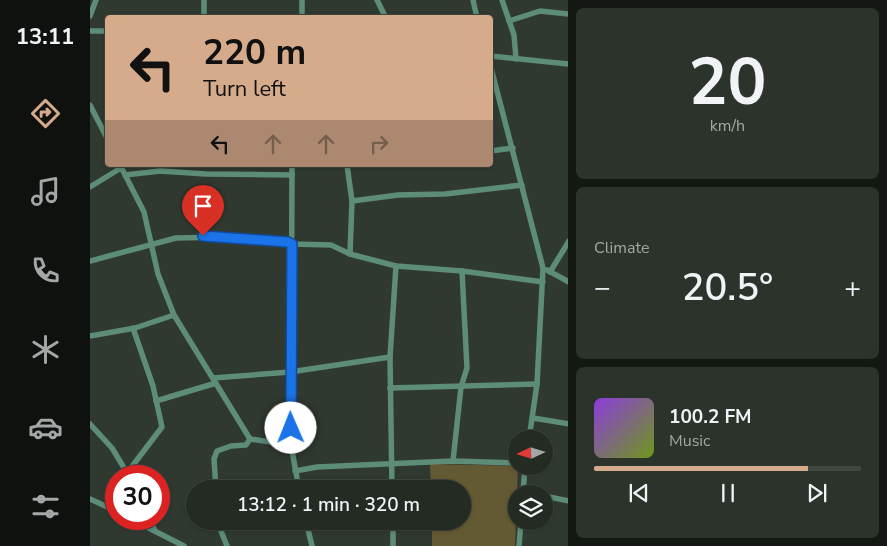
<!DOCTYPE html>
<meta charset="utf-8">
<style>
body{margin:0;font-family:"Nunito Sans",sans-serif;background:#2c332b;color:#f1f3f6;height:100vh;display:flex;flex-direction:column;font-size:19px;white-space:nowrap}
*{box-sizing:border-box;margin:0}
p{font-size:16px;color:#a3a7a6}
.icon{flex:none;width:28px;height:28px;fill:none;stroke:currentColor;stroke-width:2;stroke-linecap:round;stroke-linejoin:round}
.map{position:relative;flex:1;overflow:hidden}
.details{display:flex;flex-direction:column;gap:8px;padding:8px;background:#141813;width:319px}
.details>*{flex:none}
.hud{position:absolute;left:15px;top:15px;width:388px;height:152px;border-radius:5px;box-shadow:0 1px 4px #0004,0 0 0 1px #414741;background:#d6ab8b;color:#111;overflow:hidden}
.needle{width:32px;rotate:266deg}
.tools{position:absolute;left:418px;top:430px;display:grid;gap:10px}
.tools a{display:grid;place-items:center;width:45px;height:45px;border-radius:50%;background:#242b23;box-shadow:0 1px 4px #0004,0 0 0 1px #414741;font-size:25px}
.speed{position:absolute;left:15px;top:465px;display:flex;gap:10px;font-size:25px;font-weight:700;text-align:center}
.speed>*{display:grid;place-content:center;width:65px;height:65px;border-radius:50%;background:#242b23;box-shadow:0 1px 4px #0004,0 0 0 1px #414741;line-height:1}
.speed .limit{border:8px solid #d22;background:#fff;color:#111}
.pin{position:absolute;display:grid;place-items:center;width:42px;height:42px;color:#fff;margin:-51px -21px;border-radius:50% 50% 50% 0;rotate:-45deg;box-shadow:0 0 5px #0007}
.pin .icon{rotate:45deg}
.me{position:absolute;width:55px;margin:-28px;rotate:359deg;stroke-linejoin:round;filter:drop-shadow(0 0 4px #0008)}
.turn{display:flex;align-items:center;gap:18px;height:105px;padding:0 15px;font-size:22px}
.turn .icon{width:65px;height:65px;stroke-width:2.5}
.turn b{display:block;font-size:35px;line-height:42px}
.lanes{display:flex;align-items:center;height:48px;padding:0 15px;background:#0003;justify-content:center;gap:25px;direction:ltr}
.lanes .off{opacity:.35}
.big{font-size:38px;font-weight:600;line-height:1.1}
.details .card{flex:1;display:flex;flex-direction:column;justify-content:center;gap:8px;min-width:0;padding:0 18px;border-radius:8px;background:#2c332b}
.details .dial{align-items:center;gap:0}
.dial b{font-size:65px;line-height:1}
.song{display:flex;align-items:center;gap:15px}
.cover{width:60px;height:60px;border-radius:8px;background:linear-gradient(135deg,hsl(270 70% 55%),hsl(80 70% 35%))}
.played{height:5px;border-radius:2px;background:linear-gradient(90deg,#d6ab8b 80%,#414741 80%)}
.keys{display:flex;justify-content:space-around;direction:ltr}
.heat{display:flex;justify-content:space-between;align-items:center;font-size:28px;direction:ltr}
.trip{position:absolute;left:96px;top:480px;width:285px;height:50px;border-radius:25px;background:#242b23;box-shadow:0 1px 4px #0004,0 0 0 1px #414741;font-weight:600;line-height:50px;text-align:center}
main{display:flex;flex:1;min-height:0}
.menu{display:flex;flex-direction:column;width:90px;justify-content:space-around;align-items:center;background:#0e110e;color:#a3a7a6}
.menu .icon{width:35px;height:35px}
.menu .active{color:#d6ab8b}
.menu b{font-size:22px;color:#f1f3f6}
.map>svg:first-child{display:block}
</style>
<main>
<nav class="menu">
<b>13:11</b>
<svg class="icon active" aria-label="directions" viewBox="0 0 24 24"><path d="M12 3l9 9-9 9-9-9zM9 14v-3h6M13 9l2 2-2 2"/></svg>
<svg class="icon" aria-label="music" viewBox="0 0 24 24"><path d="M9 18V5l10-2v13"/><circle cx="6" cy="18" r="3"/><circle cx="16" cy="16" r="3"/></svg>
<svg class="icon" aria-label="phone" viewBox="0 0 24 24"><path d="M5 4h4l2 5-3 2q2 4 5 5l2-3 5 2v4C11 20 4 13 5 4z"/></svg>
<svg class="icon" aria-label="climate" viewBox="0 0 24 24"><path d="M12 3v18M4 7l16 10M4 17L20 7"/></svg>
<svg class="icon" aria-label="car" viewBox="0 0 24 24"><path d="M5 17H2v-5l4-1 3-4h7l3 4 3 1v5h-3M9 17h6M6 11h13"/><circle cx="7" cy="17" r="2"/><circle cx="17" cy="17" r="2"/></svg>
<svg class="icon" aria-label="filters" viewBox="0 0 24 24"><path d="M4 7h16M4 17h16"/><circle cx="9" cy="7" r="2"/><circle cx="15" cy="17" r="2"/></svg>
</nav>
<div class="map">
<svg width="479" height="546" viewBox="0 0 479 546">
<rect width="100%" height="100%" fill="#30392f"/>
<polygon fill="#635a33" points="340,464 428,466 425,546 342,546 342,521 372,521 372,489 341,489"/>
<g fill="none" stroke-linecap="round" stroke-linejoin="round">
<g stroke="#5d8c79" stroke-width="5.5">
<polyline points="114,0 114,18"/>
<polyline points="287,0 296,18"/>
<polyline points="383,0 387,18"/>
<polyline points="412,0 424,35 426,59"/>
<polyline points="0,16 6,0"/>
<polyline points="212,18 212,0"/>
<polyline points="419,21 450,11 479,14"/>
<polyline points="0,31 18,31"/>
<polyline points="400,56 479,64"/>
<polyline points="400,64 453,268 447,384 439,439"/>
<polyline points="0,105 18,140"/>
<polyline points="400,151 423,148"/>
<polyline points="30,165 54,212 68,274 84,315 160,439 201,445"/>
<polyline points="202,165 201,445 209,489"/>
<polyline points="257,165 262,201 260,254"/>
<polyline points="35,175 70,171 116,174 202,175"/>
<polyline points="0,187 31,168"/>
<polyline points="262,201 308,195 355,194 432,185"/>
<polyline points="0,261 86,238 140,237 198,242 202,244 241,245 260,254 306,266 372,271 453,282"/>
<polyline points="457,270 479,282"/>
<polyline points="460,272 479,241"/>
<polyline points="0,336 45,328 84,315"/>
<polyline points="123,378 200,372 300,357"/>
<polyline points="300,388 447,384"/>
<polyline points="66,401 126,383"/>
<polyline points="443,418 479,424"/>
<polyline points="0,424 22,448 39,476"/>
<polyline points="363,461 371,387 377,368 372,271"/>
<polyline points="205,471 227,467 363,461 426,463"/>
<polyline points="37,473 72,427 63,386 43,328"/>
<polyline points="126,489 124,459 127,451 141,446 156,445 160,439"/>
<polyline points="302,489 300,357 306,266"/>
<polyline points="433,491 444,494"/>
<polyline points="433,494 435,466"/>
<polyline points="454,496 479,501"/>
<polyline points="0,499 26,511"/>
<polyline points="41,519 94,546"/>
<polyline points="60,519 65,531"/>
<polyline points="130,521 131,531 137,546"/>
<polyline points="216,521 222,546"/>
<polyline points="303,521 303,546"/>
<polyline points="429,546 431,521"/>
</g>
</g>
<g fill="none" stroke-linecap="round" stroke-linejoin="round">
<g stroke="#114b97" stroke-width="12">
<polyline id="route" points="113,236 198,242 202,244 201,428"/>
</g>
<use href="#route" stroke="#1a73e8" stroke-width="9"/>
</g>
</svg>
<div class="tools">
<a><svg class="needle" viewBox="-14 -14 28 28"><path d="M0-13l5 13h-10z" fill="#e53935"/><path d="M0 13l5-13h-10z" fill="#a3a7a6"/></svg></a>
<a><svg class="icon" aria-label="layers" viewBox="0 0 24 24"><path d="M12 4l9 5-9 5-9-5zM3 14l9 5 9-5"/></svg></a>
</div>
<div class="speed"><div class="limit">30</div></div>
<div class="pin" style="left:113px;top:236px;background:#d93025"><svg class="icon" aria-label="arrive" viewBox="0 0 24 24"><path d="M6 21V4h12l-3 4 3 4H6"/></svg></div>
<svg class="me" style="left:201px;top:428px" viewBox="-20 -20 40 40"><circle r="19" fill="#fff"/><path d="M0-13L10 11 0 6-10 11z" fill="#1a73e8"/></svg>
<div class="trip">13:12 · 1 min · 320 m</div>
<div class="hud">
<div class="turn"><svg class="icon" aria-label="left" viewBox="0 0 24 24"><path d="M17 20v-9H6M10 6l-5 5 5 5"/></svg><div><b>220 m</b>Turn left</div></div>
<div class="lanes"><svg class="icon" aria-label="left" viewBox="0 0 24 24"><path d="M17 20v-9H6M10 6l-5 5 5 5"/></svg><svg class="icon off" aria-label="ahead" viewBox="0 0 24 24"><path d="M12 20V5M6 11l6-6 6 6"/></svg><svg class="icon off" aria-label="ahead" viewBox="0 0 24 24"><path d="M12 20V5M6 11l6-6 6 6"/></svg><svg class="icon off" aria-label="right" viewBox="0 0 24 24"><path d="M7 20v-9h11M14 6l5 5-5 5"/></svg></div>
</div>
</div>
<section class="details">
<div class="card dial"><b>20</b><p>km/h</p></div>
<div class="card"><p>Climate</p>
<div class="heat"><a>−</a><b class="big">20.5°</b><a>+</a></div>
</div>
<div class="card">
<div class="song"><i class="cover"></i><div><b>100.2 FM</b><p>Music</p></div></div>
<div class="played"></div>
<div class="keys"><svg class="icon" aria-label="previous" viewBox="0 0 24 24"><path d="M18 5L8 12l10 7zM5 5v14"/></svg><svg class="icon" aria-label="pause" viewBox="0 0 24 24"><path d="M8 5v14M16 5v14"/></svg><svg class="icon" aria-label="next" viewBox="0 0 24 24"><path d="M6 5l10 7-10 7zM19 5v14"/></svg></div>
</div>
</section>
</main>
